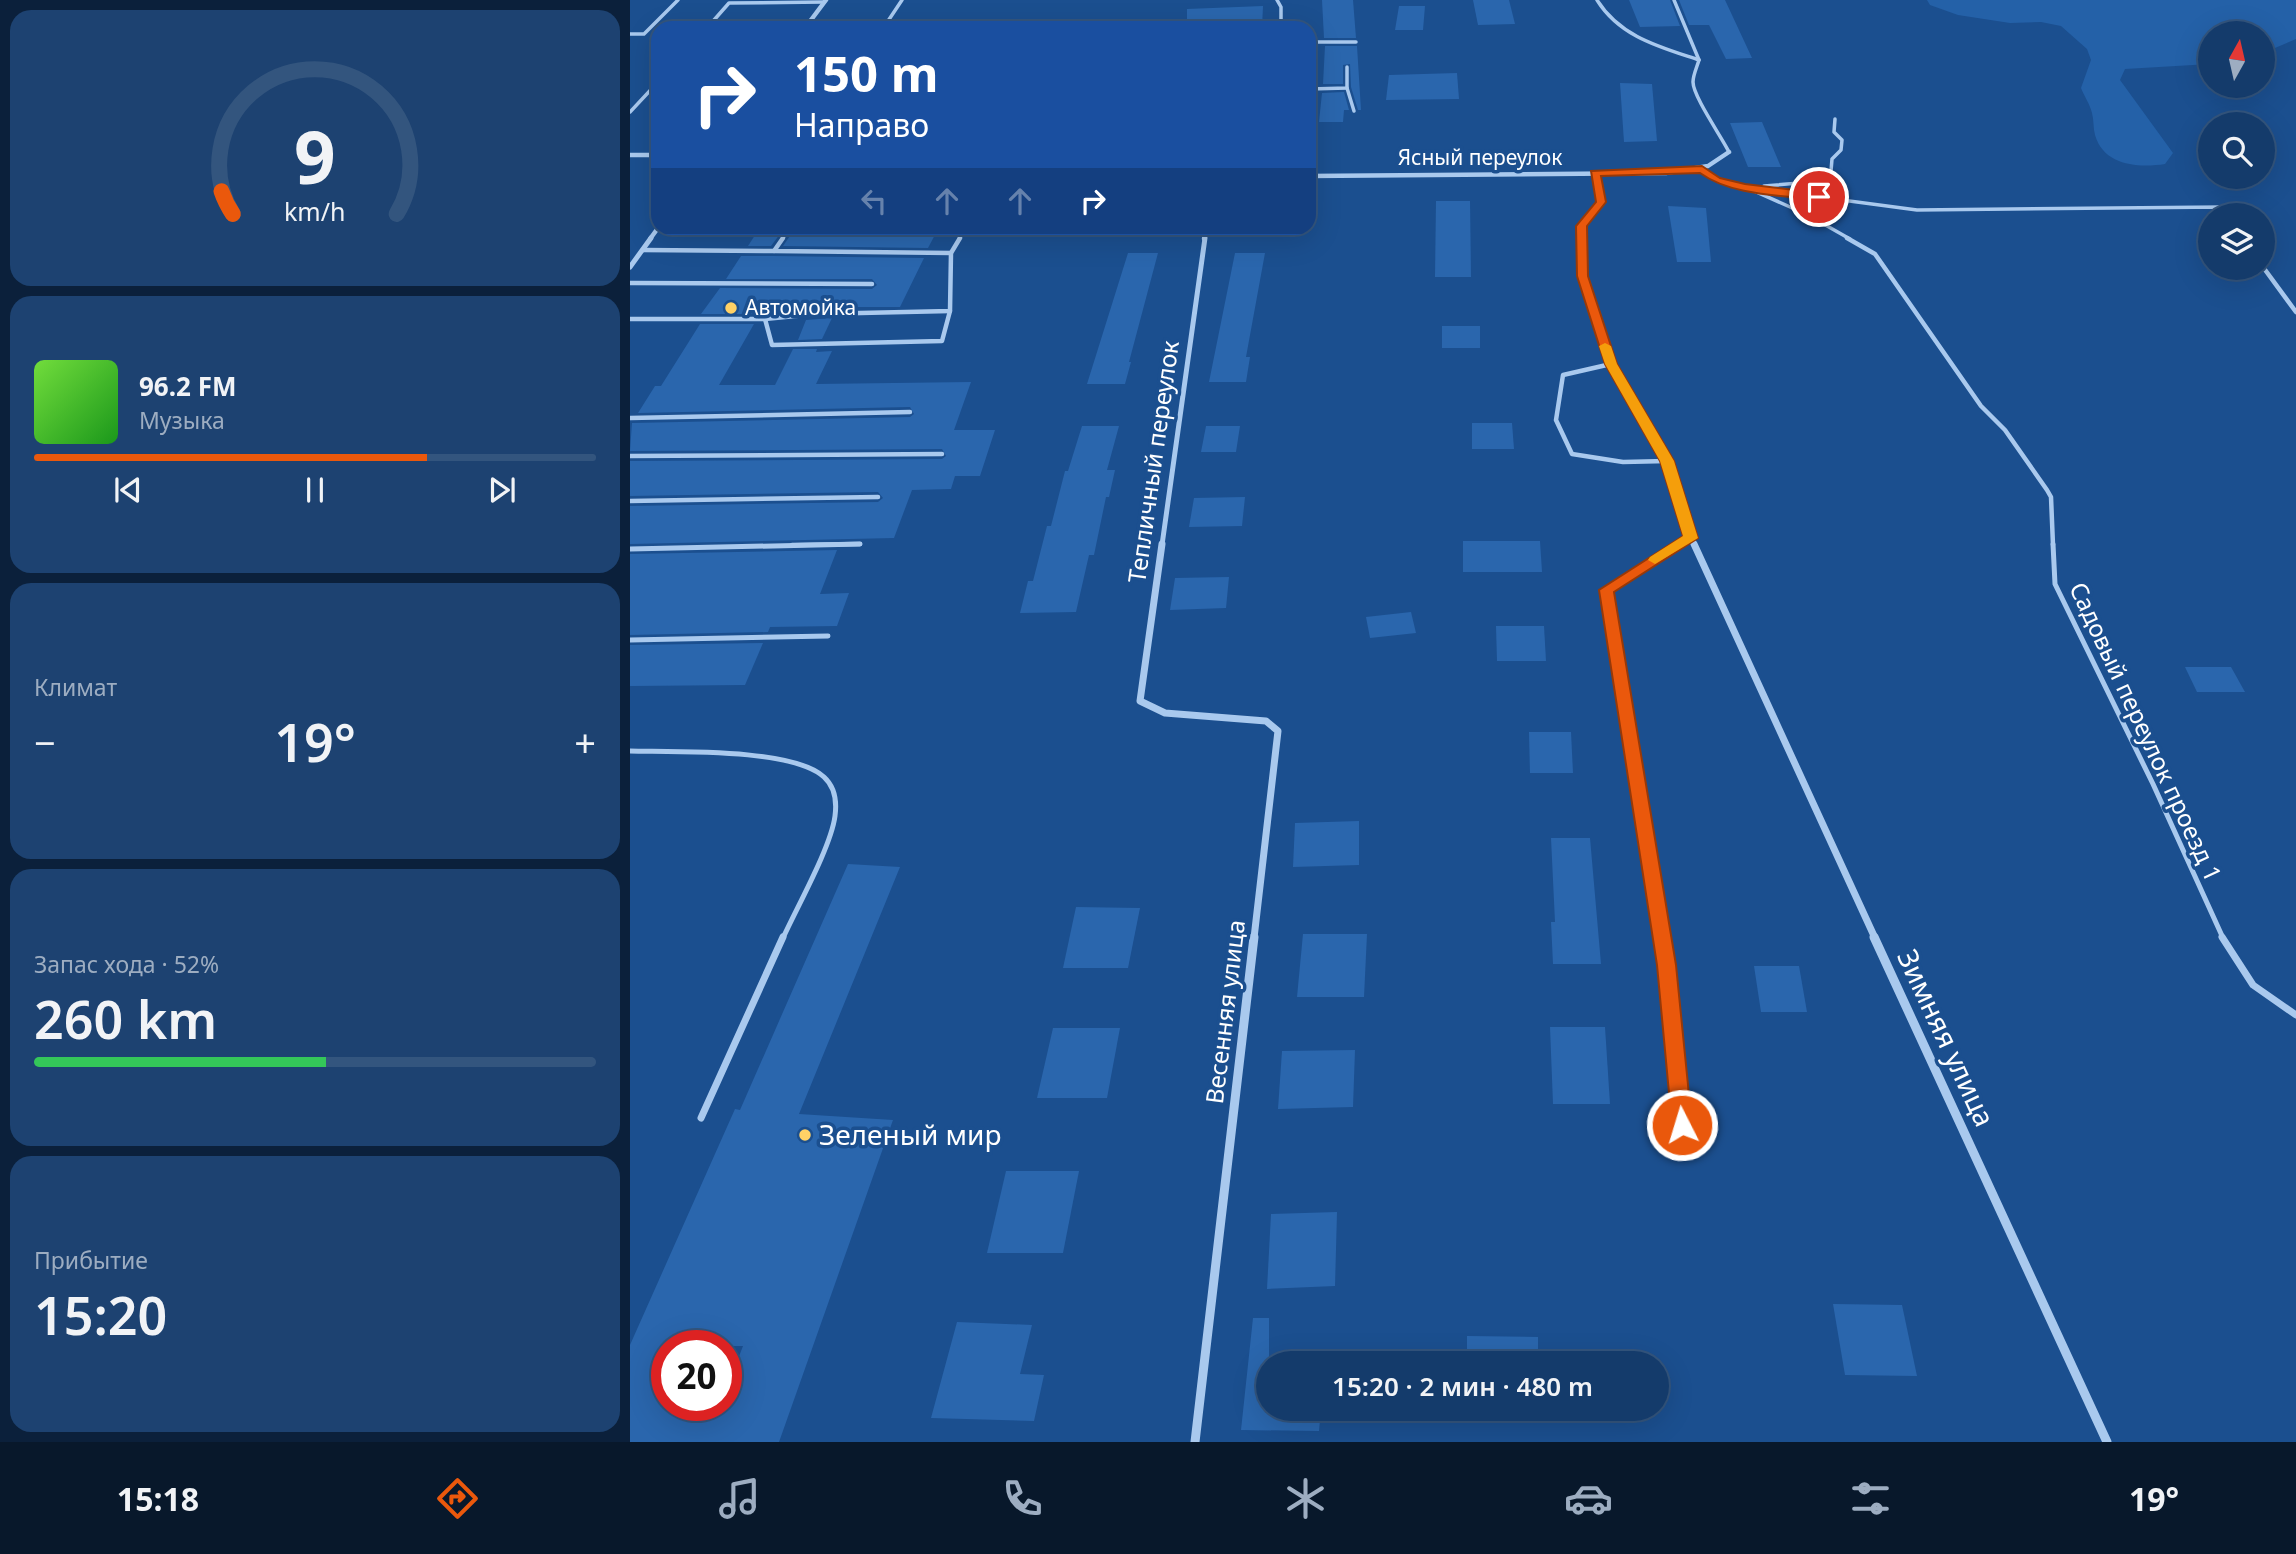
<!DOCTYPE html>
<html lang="ru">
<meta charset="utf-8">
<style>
body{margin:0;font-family:"Noto Sans",sans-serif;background:#1d4271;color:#f1f3f6;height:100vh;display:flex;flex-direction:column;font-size:26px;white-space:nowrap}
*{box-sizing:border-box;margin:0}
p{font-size:23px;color:#9dadc1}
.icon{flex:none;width:38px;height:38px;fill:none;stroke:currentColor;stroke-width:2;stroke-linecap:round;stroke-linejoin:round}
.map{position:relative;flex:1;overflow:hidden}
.side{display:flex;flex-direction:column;gap:10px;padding:10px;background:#0b203b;width:630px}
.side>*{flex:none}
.top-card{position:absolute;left:21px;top:21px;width:665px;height:214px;border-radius:21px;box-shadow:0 7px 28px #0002,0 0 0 2px #33557e;background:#1a4fa0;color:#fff;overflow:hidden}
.needle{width:46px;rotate:8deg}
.fabs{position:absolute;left:1568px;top:21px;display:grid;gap:14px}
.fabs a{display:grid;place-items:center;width:77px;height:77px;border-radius:50%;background:#143b6b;box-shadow:0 7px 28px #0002,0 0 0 2px #33557e;font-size:35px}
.speed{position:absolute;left:21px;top:1330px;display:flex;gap:14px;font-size:35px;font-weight:700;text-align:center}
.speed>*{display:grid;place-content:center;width:91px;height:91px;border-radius:50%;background:#143b6b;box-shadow:0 7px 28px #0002,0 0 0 2px #33557e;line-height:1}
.speed .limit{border:10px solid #d22;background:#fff;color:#111}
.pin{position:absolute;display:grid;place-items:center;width:60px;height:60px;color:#fff;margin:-30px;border:4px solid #fff;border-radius:50%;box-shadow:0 2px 7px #0007}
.me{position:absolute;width:77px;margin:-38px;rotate:355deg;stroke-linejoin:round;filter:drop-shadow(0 0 5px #0008)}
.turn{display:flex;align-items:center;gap:24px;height:147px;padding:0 28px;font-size:32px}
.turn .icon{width:91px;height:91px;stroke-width:2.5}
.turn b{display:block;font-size:49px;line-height:60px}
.lanes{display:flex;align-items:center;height:66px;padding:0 28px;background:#0003;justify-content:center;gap:35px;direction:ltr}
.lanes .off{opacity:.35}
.big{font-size:52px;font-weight:600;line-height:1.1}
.side .card{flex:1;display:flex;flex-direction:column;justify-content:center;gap:10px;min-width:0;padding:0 24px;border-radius:21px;background:#1d4271}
.side .dial{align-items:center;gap:0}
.dial svg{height:182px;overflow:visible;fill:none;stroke:#33557e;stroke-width:7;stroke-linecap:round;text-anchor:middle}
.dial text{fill:#f1f3f6;stroke:none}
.song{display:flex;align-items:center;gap:21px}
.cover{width:84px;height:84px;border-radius:10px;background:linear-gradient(135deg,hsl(100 70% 55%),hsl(120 70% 35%))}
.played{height:7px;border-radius:4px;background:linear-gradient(90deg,#ea580c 70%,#33557e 70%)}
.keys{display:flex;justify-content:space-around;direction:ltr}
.heat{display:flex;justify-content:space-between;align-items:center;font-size:38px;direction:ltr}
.charge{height:10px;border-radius:5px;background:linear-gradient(90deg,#34c759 52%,#33557e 0)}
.trip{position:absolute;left:626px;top:1351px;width:413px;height:70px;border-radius:35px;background:#143b6b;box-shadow:0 7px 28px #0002,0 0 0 2px #33557e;font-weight:600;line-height:70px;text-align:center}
.tabs{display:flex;height:112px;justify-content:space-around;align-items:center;background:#08182b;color:#9dadc1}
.tabs .icon{width:49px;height:49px}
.tabs .current{color:#ea580c}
.tabs b{font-size:32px;color:#f1f3f6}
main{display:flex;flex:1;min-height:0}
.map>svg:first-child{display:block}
</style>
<main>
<section class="side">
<div class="card dial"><svg viewBox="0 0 100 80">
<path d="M14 69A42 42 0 1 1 86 69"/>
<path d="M14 69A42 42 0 0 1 9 59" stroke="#ea580c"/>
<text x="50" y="56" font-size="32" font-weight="700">9</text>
<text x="50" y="72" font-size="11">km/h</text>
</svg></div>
<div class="card">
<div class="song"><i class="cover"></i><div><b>96.2 FM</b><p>Музыка</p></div></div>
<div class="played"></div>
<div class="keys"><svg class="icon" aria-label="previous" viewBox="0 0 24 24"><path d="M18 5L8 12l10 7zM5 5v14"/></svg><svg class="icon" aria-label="pause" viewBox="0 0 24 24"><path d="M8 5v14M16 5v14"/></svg><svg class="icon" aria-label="next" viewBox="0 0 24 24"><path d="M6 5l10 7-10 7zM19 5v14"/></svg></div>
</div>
<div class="card"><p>Климат</p>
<div class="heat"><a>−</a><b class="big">19°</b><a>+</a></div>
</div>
<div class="card"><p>Запас хода · 52%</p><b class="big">260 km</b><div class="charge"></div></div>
<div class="card"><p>Прибытие</p><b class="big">15:20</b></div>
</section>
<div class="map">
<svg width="1666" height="1442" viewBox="0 0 1666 1442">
<rect width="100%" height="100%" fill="#1b4f8f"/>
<path fill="#2461a8" d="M1297 0H1666V39L1633 53V33H1580V64L1495 69 1490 80 1543 153 1535 164C1509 168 1474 166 1465 135 1463 128 1464 120 1462 113 1460 104 1454 96 1451 88L1461 60 1457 49 1431 26 1411 22 1380 23 1328 15 1300 5Z"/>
<g fill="#2a66ad" fill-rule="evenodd">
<polygon points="692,0 723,0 726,38 694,38"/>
<polygon points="843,0 879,0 885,24 848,25"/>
<polygon points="999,0 1040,0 1050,26 1010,27"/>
<polygon points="1049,0 1095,0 1122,58 1096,59 1079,25 1059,25"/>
<polygon points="633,6 632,28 557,28 557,9"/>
<polygon points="769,6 795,6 793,30 765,30"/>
<polygon points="695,46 727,46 731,110 728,110 721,87 720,64 713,65 713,84 693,84"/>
<polygon points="827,73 829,99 756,100 759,75"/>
<polygon points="990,83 1022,84 1027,141 994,142"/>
<polygon points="714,92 719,110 714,110 713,122 689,122 692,93"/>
<polygon points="1132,122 1151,167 1118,167 1100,123"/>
<polygon points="806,201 840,201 841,277 805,277"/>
<polygon points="1038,206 1076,208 1081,262 1047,262"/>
<polygon points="129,229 153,230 141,246 118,246"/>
<polygon points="164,230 307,231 298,248 153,246"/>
<polygon points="498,253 528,253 499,362 501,362 495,384 457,384"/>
<polygon points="605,253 635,253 616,357 620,357 616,382 579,382"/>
<polygon points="111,256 144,256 294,258 270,307 208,307 135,314 71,314 90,288 242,289 247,285 242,279 96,279"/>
<polygon points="202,318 192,339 168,340 176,320"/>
<polygon points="70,324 124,324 89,385 145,385 163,349 187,349 186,352 202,351 186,384 341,382 324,430 365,430 350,476 325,476 321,489 282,490 264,538 0,544 0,506 248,502 253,498 248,492 0,496 0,461 312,459 316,456 312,449 0,451 2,423 280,417 284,414 280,407 8,413 25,386 31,386"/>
<rect x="812" y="326" width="38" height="22"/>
<polygon points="842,423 882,423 884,449 842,449"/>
<polygon points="452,426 489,426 477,470 485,470 479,497 476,497 464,555 459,555 446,612 390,613 398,581 403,581 417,526 421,526 435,471 438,471"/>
<polygon points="576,426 610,426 606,452 571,452"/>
<polygon points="615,497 612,526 559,527 564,498"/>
<polygon points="833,541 910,541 912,572 833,572"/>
<polygon points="207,550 190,594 219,593 207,626 140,627 138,632 0,635 0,554"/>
<polygon points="599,577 596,608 540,610 545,578"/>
<polygon points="781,612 786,633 740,638 736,617"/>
<polygon points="866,626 914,626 916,661 867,661"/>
<polygon points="133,643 115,685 0,686 0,645"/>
<polygon points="1555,667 1601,667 1615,692 1567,692"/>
<polygon points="899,732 941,732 943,773 900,773"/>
<polygon points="729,821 729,865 663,867 665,823"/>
<polygon points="921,838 960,838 971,964 923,964 921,922 925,922"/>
<path d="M218 864 270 867 169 1114 263 1120 149 1442H0V1345L105 1109 110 1110ZM37 1346H113L96 1390V1405H37Z"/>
<polygon points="446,907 510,908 498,968 433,968"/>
<polygon points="673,934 737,934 734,997 667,997"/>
<polygon points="1124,966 1169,966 1177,1012 1131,1012"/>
<polygon points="920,1027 975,1027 980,1104 923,1104"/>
<polygon points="423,1028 490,1028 477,1098 407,1098"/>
<polygon points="725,1050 723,1107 648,1109 652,1051"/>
<polygon points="376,1171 449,1171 433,1253 357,1253"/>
<polygon points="707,1212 705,1286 637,1289 641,1214"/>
<polygon points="1203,1304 1272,1305 1287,1376 1215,1375"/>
<polygon points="623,1318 639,1318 639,1409 691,1409 689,1431 611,1430"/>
<polygon points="327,1322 402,1325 390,1374 414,1375 404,1421 301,1418"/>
<polygon points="837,1336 908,1337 908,1363 837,1363"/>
</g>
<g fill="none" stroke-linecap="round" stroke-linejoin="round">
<g stroke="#a9c9ee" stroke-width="3.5">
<polyline points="647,0 651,7 651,28"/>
<path d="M967 0C990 37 1030 47 1069 60 1067 67 1063 75 1063 82 1063 96 1091 136 1099 152"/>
<polyline points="1044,0 1069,60"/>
<polyline points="256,24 272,0"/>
<polyline points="77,28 99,3 194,2"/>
<polyline points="0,34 14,34 48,0"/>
<polyline points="679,42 726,42"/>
<polyline points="717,88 724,111"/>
<polyline points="679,89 717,88 717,67"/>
<polyline points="0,112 28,82"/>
<polyline points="1072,169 1086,180 1117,187"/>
<polyline points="1134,186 1194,181 1201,171 1202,159 1211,150 1212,140 1204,132 1205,119"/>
<polyline points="1115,187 1176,214 1220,239"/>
<polyline points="1121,188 1287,210 1593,207 1599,215"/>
<polyline points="152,239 160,228"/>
<polyline points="329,239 335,228"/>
</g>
<g stroke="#a9c9ee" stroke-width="4.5">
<polyline points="153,238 144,251 321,253"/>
<polyline points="1217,238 1245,254 1351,406 1375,430 1417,490 1421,497 1423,545"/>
<polyline points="13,250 144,251"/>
<polyline points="1633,267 1666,312"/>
<polyline points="0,283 242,284"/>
<polyline points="0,319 135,319 186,314 320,311 321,253 330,238"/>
<polyline points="135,319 142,345 312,341 320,311"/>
<polyline points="981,364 933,375 926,420 942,454 993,462 1037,461"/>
<polyline points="0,418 280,412"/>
<polyline points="0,456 312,454"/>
<polyline points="0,501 248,497"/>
<polyline points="162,545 230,544"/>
<polyline points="1049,545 1061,538"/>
</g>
<g stroke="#a9c9ee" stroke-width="5">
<polyline points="1423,544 1425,584 1523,784 1593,938"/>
<polyline points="0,549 230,544"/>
<polyline points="0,640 198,636"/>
<path d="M0 751C43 752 163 748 194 777 205 787 207 801 205 816 201 847 167 907 153 938"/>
<polyline points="1033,938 976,590 1052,544"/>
</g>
<g stroke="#a9c9ee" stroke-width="7">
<polyline points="1032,937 1052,1125"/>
<polyline points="1592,937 1623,985 1666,1015"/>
<polyline points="71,1118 153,937"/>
</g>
<g stroke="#a9c9ee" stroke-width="4.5">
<polyline points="175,28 196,0"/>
<polyline points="0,155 28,155"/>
<polyline points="679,176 1036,173 1078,166 1099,152"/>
<polyline points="20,239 28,228"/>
<polyline points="574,239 576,228"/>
<polyline points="951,239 951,226 971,202 965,173"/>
</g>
<g stroke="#a9c9ee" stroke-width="5">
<polyline points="951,238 952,277 981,364 1037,461 1064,545"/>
<polyline points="0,267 21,238"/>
<polyline points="532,545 575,238"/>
</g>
<g stroke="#a9c9ee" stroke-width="7">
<polyline points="532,544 510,701 535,713 636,721 648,731 624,938"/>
<polyline points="1064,544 1245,938"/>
</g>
<g stroke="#a9c9ee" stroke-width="9">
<polyline points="1244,937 1477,1442"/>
<polyline points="565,1442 624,937"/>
</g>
</g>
<path fill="#ea580c" stroke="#983908" stroke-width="2" d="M1072 166 1090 178 1115 184 1189 193 1194 197 1189 200C1151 195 1102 196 1070 173L971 176 976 202 957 226 958 276 987 364 1044 461 1068 538 984 592 1046 965 1062 1125 1059 1132 1052 1134 1045 1132 1042 1125 1027 965 969 590 1053 536 1030 461 975 364 947 276 946 226 966 202 961 171Z"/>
<polygon fill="#f59e0b" points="975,343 981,346 987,364 1044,461 1068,538 1025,564 1018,560 1020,557 1053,536 1030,461 975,364 969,346"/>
<g fill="#ffd166" stroke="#1b4f8f" stroke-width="2.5">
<circle cx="101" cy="308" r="7"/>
<circle cx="175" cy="1135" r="7"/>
</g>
<g text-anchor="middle" stroke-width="7" stroke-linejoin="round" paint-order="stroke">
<g font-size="21" fill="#fff" stroke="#1b4f8f">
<text x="850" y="165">Ясный переулок</text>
</g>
<g font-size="21" fill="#fff" stroke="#1b4f8f" text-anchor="start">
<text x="115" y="315">Автомойка</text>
</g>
<g font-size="24" fill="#fff" stroke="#1b4f8f">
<text transform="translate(524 462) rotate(-82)" y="8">Тепличный переулок</text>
<text transform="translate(1515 732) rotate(65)" y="8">Садовый переулок проезд 1</text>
<text transform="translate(596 1012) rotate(-83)" y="8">Весенняя улица</text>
</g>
<g font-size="28" fill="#fff" stroke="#1b4f8f">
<text transform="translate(1316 1038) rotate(65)" y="10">Зимняя улица</text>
</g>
<g font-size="28" fill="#fff" stroke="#1b4f8f" text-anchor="start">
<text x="189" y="1145">Зеленый мир</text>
</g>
</g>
</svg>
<div class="fabs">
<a><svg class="needle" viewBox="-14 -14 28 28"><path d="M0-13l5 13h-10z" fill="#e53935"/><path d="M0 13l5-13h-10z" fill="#9dadc1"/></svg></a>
<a><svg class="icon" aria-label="search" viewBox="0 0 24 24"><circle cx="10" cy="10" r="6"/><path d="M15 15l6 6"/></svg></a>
<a><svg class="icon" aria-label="layers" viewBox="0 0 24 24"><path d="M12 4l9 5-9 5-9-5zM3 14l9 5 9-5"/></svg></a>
</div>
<div class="speed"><div class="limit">20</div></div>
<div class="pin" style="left:1189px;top:197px;background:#d93025"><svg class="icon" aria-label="arrive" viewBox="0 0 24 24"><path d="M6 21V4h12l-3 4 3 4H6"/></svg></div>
<svg class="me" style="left:1052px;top:1125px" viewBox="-20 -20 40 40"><circle r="17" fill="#ea580c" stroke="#fff" stroke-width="3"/><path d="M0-11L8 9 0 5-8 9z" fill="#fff"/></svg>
<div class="trip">15:20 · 2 мин · 480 m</div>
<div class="top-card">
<div class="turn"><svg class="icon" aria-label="right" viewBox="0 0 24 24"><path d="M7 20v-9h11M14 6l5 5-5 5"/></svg><div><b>150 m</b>Направо</div></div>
<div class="lanes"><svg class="icon off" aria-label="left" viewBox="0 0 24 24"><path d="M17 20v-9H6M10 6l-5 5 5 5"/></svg><svg class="icon off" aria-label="ahead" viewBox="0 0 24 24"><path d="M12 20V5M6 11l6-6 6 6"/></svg><svg class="icon off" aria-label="ahead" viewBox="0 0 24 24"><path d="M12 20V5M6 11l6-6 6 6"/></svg><svg class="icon" aria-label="right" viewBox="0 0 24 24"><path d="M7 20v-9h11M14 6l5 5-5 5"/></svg></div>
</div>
</div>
</main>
<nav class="tabs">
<b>15:18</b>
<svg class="icon current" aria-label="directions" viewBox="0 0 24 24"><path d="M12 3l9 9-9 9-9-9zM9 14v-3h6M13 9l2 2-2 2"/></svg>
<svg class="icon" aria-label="music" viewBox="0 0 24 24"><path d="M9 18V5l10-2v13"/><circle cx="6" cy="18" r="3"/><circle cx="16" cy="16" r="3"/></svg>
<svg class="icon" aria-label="phone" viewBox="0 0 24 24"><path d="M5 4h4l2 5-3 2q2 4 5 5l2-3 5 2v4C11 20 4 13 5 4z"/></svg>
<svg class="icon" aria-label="climate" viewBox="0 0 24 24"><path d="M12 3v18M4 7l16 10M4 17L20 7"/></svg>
<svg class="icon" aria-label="car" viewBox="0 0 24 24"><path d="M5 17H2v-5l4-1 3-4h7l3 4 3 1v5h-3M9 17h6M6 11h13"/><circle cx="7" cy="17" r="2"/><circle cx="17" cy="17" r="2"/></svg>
<svg class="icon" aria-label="filters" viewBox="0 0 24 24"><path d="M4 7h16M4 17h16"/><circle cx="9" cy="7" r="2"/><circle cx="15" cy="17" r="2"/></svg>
<b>19°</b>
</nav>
